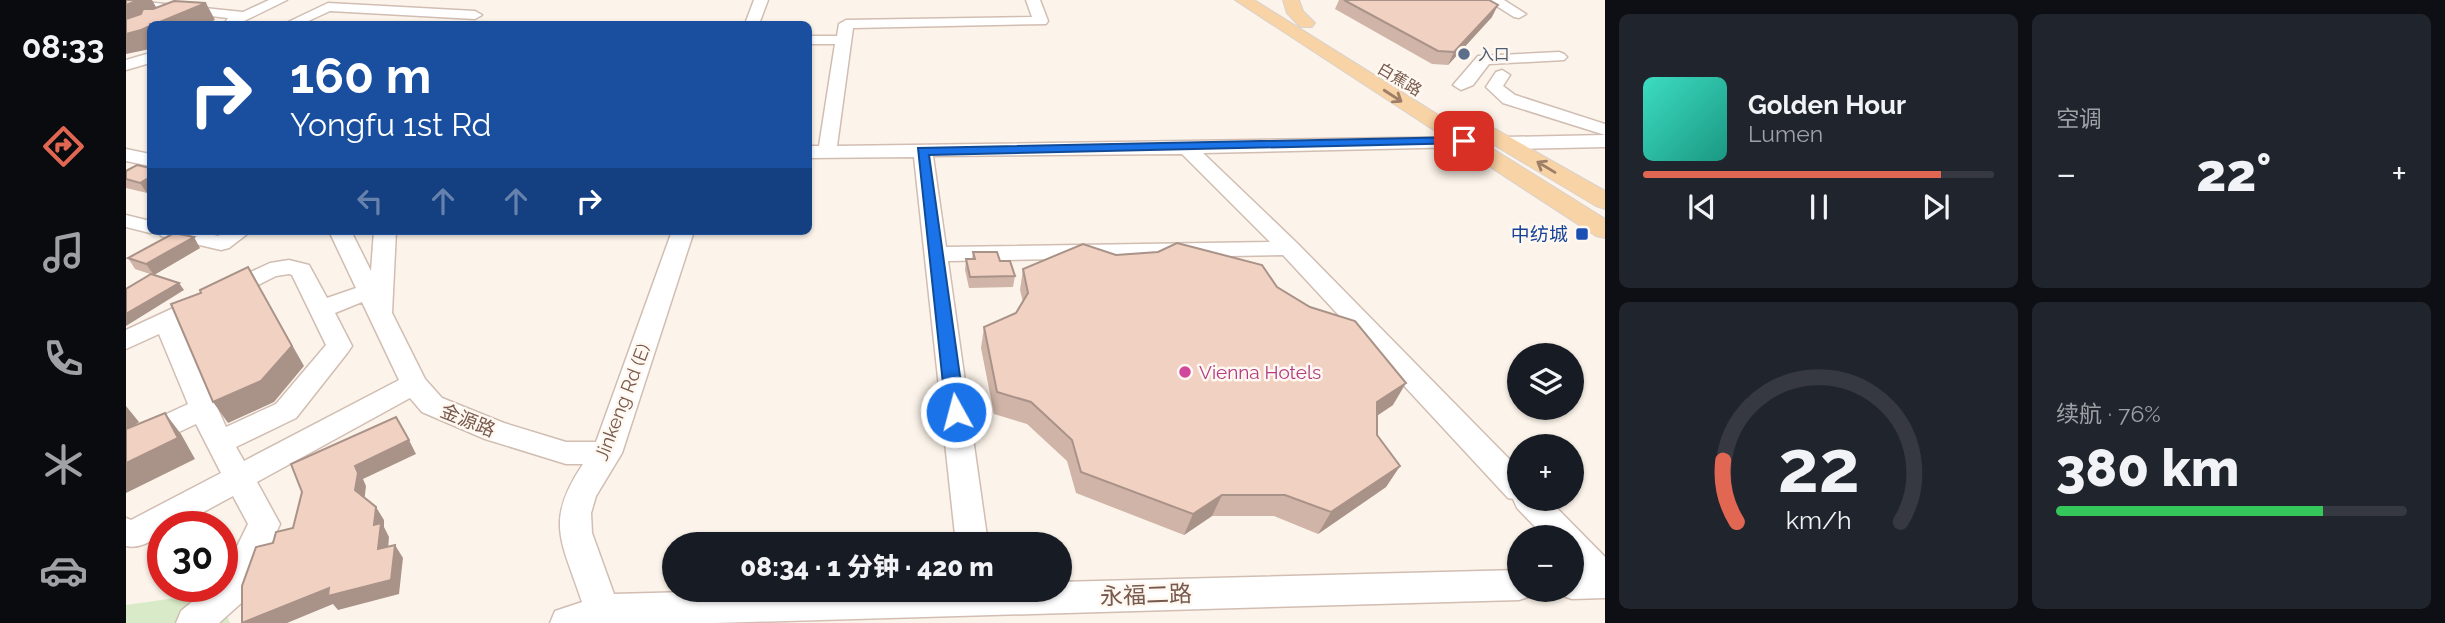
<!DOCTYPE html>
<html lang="zh">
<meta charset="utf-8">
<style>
body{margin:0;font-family:Raleway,"Noto Sans SC",sans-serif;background:#20242c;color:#f1f3f6;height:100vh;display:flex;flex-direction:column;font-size:26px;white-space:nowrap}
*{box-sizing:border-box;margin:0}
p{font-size:23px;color:#9ea1a6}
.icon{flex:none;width:38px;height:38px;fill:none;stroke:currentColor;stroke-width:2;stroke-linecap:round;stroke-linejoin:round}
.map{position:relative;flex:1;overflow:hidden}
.sheet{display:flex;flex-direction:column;gap:14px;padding:14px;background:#0d0f14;width:840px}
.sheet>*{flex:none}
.hud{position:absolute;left:21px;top:21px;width:665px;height:214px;border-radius:10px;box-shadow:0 2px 5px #0004;background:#1a4fa0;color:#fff;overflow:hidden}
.tools{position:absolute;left:1381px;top:343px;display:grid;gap:14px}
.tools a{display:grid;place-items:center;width:77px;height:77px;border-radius:50%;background:#171b24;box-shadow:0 2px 5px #0004;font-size:35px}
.speed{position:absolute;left:21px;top:511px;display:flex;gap:14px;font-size:35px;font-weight:700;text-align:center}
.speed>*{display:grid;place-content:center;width:91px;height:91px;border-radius:50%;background:#171b24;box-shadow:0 2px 5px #0004;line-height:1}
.speed .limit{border:10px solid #d22;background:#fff;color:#111}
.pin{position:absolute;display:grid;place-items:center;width:60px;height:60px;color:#fff;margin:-30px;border-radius:14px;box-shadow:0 4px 10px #0006}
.me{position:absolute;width:77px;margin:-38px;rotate:353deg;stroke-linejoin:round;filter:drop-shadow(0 0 5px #0008)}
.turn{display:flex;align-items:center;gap:24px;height:147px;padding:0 28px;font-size:32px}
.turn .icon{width:91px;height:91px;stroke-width:2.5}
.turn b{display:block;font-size:49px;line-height:60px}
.lanes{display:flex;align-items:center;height:66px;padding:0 28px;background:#0003;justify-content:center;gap:35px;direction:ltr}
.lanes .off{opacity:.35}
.big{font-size:52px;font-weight:800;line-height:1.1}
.sheet .widget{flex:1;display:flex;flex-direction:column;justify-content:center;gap:10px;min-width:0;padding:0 24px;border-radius:10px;background:#20242c}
.sheet .dial{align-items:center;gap:0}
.dial svg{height:182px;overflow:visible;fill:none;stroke:#363941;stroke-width:7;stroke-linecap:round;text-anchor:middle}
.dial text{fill:#f1f3f6;stroke:none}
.song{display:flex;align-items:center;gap:21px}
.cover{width:84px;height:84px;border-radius:10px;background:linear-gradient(135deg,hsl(170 70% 55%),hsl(170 70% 35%))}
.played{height:7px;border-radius:4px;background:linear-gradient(90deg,#e26753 85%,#363941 85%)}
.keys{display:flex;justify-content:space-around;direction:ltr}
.heat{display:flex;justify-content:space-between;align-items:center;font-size:38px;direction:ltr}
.charge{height:10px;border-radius:5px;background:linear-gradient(90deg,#34c759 76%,#363941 0)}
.sheet .tiles{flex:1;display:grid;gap:14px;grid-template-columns:repeat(2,1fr)}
.trip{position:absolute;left:536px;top:532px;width:410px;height:70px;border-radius:35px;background:#171b24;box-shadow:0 2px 5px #0004;font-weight:800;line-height:70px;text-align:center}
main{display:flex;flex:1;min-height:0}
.tabs{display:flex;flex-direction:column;width:126px;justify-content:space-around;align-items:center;background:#090b0e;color:#9ea1a6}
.tabs .icon{width:49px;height:49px}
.tabs .selected{color:#e26753}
.tabs b{font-size:32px;color:#f1f3f6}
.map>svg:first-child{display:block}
</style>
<main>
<nav class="tabs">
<b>08:33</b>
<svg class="icon selected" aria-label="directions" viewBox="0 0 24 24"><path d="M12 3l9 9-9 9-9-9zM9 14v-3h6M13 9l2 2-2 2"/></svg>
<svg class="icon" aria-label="music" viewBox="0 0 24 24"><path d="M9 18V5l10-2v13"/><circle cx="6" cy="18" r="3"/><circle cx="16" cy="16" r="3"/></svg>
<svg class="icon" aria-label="phone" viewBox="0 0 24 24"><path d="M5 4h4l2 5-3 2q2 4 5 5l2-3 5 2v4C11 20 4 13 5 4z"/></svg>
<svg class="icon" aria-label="climate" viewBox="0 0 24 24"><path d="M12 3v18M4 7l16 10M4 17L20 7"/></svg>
<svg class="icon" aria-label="car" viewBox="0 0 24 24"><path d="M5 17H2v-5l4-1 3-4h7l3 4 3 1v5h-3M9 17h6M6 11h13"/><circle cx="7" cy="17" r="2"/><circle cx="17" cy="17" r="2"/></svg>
</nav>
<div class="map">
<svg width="1479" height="623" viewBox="0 0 1479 623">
<rect width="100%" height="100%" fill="#fcf4ea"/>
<polygon fill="#d9eac8" points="91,592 104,623 0,623 0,605"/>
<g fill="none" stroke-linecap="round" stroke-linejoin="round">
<g stroke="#d1bdb2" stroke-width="3">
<g id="minor">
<polygon points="0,0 117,12 143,0 161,0 112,24 98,24 102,18 0,6"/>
<polygon points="628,0 642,0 633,24 619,24"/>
<path d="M900 0H914L922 21 920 24 727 28 711 146 1345 137 1347 141 1338 147 1077 153 1171 243 1393 469V499H1422L1479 557V598L1446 599 1434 595 1432 590H1446V537H1419L1391 508 1387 499 1382 498 1157 255 822 261 862 544H830L788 157 682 158V146H693L709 44H682V36H711L713 24 720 20 906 17ZM1056 154 1144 242 820 247 807 156Z"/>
<polygon points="1361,0 1378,0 1400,14 1393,18 1388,17"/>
<polygon points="202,3 349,11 356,15 349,19 204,11 176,24 158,24"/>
<polygon points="1433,52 1438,54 1441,57 1438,60 1363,64 1347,85 1335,90 1327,85 1352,56"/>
<polygon points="24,53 24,63 0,70 0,60"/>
<polygon points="1376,70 1384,75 1377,86 1389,95 1479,124 1479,135 1377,103 1360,87 1370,72"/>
<polygon points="1479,135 1479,147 1380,149 1371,143 1380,137"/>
<polygon points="0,149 24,154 24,166 0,161"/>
<polygon points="0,215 24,221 24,231 32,231 24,233 0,227"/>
<polygon points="32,231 71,231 92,236 99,231 125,231 103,248 95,250 35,236"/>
<path d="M203 231H225L245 271 248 231H270L266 313 299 379 316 398 378 423 440 442H470L546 231H568L496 453 470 496 465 513 466 533 488 594 636 590H933V582L1393 570V590H1408L1405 596 1393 600 589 623H424L429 611 456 602C436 541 418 522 457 464H440L359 439 296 412 284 398 131 482 154 524 122 597 93 623H50L55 611 85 586H96V577L122 524 107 496 50 527H37V534C25 541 14 549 0 546V518L5 520 95 473 70 424 0 457V433L62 404 33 334 0 349V330L144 263 163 260 183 265 201 298 230 288ZM163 274 166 275 200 345 150 404 100 427 54 324 150 276ZM236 302 273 380 118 461 110 447 170 418 222 352 226 346 209 313Z"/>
</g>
</g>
<g stroke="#d9d1cd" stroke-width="2">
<g id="major">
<polygon points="1109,0 1128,0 1479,219 1479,238 1470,236"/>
<polygon points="1157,0 1173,0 1177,11 1189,23 1186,27 1174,27 1161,13"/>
<polygon points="1341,113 1479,191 1479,209 1470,206 1333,124 1330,119 1333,114"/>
</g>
</g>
<use href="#minor" fill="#fff" fill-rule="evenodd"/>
<use href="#major" fill="#f8d3a5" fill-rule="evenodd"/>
</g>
<g fill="#cfb4a7">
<polygon points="1213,0 1363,0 1366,17 1322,65 1306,64 1209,9"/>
<polygon points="24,168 24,191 21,193 0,188 0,171"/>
<polygon points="74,248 28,275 58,290 24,274 9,269 2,258"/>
<polygon points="847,252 874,261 889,276 887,287 843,288 839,270 840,259 846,259"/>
<polygon points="990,255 1151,287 1267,405 1251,415 1251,435 1274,466 1260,487 1192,534 1148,516 1086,516 1058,535 950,493 941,461 901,424 868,414 855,348 858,327 890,313 897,302 894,290 897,269"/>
</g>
<g fill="#a99288">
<polygon points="12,0 26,0 33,12 0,26 0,5"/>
<polygon points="80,3 89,20 79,24 29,24"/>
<polygon points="1372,5 1366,17 1322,65 1328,52"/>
<polygon points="24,26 24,49 0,54 0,34"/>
<polygon points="24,177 24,191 21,193 14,183"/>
<polygon points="68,237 74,248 28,275 20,264"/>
<polygon points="122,267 178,366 148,402 102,423 87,402"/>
<polygon points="53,283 58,290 0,326 0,314"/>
<polygon points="1280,383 1267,405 1239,424 1251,402"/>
<polygon points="0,406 13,422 0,431"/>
<polygon points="39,413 55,434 69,459 0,493 0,463"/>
<polygon points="283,440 290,454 237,479 240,486 238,503 229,490 229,466"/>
<polygon points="1274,466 1260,487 1192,534 1205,512"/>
<polygon points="1096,495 1086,516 1058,535 1067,514"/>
<polygon points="250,507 258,520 258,527 263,537 261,563 252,549 248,525"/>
<polygon points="269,545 277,558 273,594 212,610 207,604 161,623 118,623"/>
</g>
<g fill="#f1d1c2" stroke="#a99288" stroke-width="2">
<polygon points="0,0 12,0 0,5"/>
<polygon points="1218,0 1363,0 1372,5 1328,52 1312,51"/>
<polygon points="48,1 80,3 29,24 24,24 24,26 15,30 0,34 0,19 15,14 17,9 27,9"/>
<polygon points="11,165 24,168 24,177 14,183 0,179 0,171"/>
<polygon points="48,233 68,237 20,264 2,258"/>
<polygon points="1051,243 1136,265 1151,287 1184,307 1229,321 1280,383 1251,402 1251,435 1274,466 1205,512 1159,495 1096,495 1067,514 955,472 946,440 905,402 871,392 858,327 890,313 902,293 897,269 957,244 990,255 1032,252"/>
<polygon points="847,252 871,252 874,261 884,261 889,276 844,277 840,259 849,259"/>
<polygon points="122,267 166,346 135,381 87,402 45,304 75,293 74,290"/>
<polygon points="25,274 53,283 0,314 0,289"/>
<polygon points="39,413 52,438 0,463 0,429"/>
<polygon points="270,417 283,440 229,466 232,473 229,490 250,507 248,525 255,523 252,549 269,545 265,580 202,596 203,588 116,623 116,586 130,547 147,543 150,532 167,528 176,492 165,464"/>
</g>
<defs><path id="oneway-shaft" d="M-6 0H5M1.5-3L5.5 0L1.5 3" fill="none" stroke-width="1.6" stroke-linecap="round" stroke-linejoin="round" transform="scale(1.75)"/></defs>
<g stroke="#9e7e67">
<use href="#oneway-shaft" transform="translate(1267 96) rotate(33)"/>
<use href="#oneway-shaft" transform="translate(1420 167) rotate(-149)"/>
</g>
<polygon fill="#1a73e8" stroke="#114b97" stroke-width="2" points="1338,137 1342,138 1342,143 803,155 839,412 836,417 823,417 820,412 792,148"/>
<circle fill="#5c6f8a" stroke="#fff8f1" stroke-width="2.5" cx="1338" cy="54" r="7"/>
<rect fill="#1a4fb4" stroke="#fff8f1" stroke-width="2.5" x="1449" y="227" width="14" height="14" rx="3.5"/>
<circle fill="#d1479c" stroke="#fff8f1" stroke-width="2.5" cx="1059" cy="372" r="7"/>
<g text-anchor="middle" stroke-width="5" stroke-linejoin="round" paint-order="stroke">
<g font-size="16" fill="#4e5e75" stroke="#fff8f1" text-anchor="start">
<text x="1352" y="60">入口</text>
</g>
<g font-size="16" fill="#77594d" stroke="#fff8f1">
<text transform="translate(1274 79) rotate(31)" y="6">白蕉路</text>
</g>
<g font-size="19" fill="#164399" stroke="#fff8f1" text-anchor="end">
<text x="1442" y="241">中纺城</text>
</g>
<g font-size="19" fill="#b23c85" stroke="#fff8f1" text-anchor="start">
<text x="1073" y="379">Vienna Hotels</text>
</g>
<g font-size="19" fill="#77594d" stroke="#fff8f1">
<text transform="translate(496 402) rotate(-69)" y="7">Jinkeng Rd (E)</text>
<text transform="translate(342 420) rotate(22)" y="7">金源路</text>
</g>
<g font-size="23" fill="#77594d" stroke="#fff8f1">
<text transform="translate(1020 595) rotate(-2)" y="8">永福二路</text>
</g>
</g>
</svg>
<div class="tools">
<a><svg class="icon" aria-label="layers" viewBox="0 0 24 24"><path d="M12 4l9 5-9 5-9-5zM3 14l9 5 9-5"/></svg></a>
<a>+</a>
<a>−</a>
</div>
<div class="speed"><div class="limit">30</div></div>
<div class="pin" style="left:1338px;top:141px;background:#d93025"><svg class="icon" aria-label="arrive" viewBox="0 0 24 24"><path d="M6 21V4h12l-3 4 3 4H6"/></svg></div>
<svg class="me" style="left:830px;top:412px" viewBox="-20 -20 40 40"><circle r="17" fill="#1a73e8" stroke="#fff" stroke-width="3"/><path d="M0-11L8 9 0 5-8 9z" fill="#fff"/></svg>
<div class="trip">08:34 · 1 分钟 · 420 m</div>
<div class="hud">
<div class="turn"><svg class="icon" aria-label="right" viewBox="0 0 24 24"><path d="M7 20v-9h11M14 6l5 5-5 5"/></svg><div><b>160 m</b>Yongfu 1st Rd</div></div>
<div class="lanes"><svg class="icon off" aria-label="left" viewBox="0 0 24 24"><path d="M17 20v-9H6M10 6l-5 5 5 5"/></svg><svg class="icon off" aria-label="ahead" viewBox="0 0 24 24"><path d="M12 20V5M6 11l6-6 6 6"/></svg><svg class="icon off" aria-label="ahead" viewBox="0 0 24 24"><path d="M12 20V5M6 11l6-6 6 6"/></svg><svg class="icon" aria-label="right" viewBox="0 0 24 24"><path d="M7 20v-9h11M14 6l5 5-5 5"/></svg></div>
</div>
</div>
<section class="sheet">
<div class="tiles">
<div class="widget">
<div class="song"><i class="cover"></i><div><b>Golden Hour</b><p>Lumen</p></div></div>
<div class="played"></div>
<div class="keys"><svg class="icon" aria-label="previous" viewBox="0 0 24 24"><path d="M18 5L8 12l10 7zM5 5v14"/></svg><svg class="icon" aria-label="pause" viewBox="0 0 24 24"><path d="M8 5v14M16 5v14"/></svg><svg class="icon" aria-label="next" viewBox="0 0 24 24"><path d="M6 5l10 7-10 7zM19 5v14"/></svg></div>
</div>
<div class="widget"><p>空调</p>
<div class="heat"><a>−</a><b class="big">22°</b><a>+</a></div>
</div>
<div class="widget dial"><svg viewBox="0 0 100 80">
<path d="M14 69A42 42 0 1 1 86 69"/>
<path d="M14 69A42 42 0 0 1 8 42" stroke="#e26753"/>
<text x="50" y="56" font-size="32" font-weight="700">22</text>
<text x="50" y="72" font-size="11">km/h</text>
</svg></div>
<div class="widget"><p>续航 · 76%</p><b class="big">380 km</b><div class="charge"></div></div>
</div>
</section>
</main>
